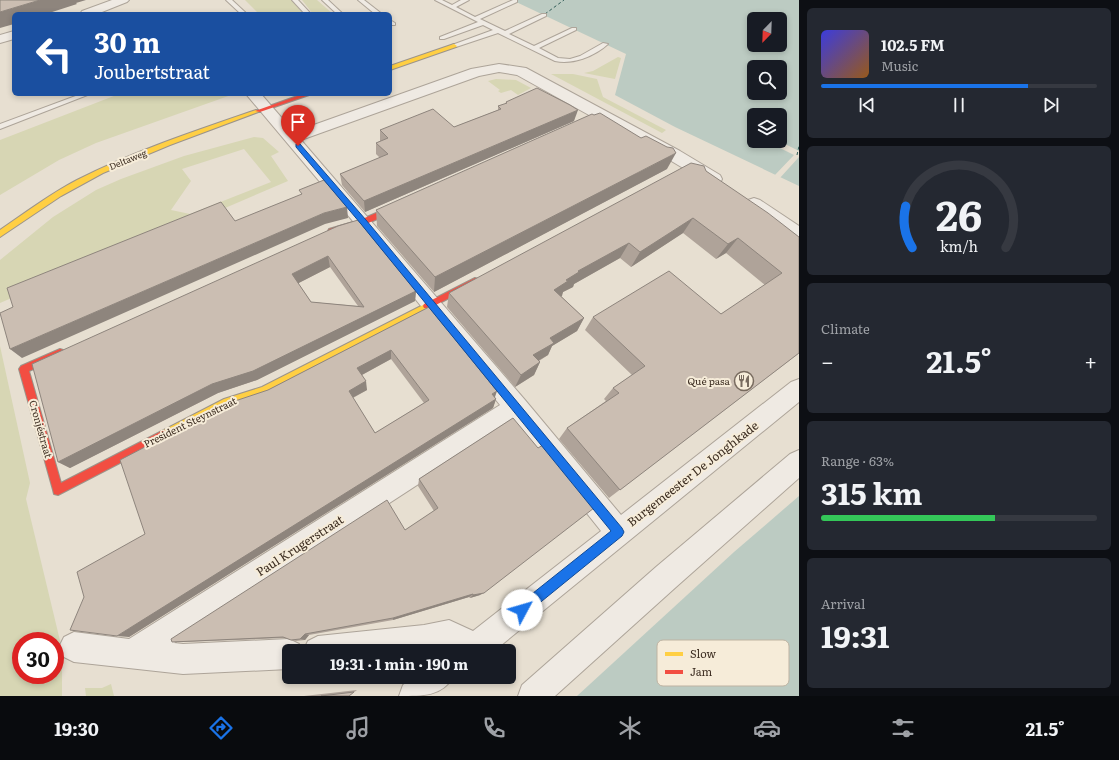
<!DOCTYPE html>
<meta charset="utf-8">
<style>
body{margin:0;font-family:Literata,serif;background:#242831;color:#f1f3f6;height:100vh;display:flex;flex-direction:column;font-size:15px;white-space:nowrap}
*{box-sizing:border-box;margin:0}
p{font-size:13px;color:#9ea1a6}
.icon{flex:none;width:22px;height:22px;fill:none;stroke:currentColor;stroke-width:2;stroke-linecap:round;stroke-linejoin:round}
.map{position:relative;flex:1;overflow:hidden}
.panel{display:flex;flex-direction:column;gap:8px;padding:8px;background:#0d0f14;width:320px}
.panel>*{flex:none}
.top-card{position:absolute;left:12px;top:12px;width:380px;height:84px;border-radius:6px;box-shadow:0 2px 6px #0003;background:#1a4fa0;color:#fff;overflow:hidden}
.needle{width:26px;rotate:203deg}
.fabs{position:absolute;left:747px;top:12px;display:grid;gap:8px}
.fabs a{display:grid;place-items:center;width:40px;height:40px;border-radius:6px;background:#171b24;box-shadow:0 2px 6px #0003;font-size:20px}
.speed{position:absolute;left:12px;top:632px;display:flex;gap:8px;font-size:20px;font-weight:700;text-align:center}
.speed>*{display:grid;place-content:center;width:52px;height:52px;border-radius:50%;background:#171b24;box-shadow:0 2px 6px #0003;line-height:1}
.speed .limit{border:6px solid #d22;background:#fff;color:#111}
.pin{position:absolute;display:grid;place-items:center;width:34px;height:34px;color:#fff;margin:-41px -17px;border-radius:50% 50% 50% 0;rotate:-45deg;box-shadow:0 0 4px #0007}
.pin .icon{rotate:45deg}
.me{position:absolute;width:44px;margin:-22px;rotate:51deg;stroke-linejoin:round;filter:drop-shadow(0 0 3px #0008)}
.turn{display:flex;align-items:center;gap:14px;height:84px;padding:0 16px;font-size:18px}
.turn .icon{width:52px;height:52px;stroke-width:2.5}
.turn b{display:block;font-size:28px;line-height:34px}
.big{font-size:30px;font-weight:700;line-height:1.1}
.panel .card{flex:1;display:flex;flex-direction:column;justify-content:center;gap:6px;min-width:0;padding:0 14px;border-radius:6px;background:#242831}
.panel .dial{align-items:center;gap:0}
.dial svg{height:104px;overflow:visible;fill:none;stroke:#363941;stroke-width:7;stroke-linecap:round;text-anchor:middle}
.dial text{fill:#f1f3f6;stroke:none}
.song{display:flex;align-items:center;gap:12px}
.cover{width:48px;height:48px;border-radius:6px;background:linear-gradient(135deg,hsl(240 70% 55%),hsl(30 70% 35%))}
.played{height:4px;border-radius:2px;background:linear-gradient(90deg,#1a73e8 75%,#363941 75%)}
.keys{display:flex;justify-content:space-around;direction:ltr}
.heat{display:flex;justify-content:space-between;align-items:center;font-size:22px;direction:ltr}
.charge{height:6px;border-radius:3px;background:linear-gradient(90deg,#34c759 63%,#363941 0)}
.trip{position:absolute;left:282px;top:644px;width:234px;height:40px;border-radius:6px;background:#171b24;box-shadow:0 2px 6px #0003;font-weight:700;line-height:40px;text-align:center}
.tabs{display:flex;height:64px;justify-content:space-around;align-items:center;background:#090b0e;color:#9ea1a6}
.tabs .icon{width:28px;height:28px}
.tabs .selected{color:#1a73e8}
.tabs b{font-size:18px;color:#f1f3f6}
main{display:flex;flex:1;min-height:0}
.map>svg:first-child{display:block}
</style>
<main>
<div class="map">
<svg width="799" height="696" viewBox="0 0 799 696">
<rect width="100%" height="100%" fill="#e7dfd1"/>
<g fill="#d7d6b4" fill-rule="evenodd">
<polygon points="245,0 292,0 303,14 259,14"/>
<polygon points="302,0 317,0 333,14 313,14"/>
<polygon points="618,57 621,58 615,79 584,73 593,71"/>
<polygon points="551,74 573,74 597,79 603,97 666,130 662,133"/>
<polygon points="496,79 516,80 531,88 518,95 511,90 501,93 498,91 500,90 488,81"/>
<polygon points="119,94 234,94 96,143 59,160 0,195 0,140"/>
<path d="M254 137 263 138 279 152 271 156 288 181 141 244H137L0 303V260L53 217 96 190 121 179 184 156ZM244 149 271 182 190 214 171 210 191 181 182 169Z"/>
<path d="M0 346 30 483 26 499 62 649V696H0ZM21 641H55V675H21Z"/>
<polygon points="111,684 114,696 86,696 85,688 102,688"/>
</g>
<g fill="#bccbc2" fill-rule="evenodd">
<path d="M512 0H799V186L675 127 615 95 626 54ZM754 19H780V45H754ZM754 67H780V93H754ZM754 115H780V141H754Z"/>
<polygon points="799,496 799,696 577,696 734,552"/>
</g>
<polygon fill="#e7dfd1" points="775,141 779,141 799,151 799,157 779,179 774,176 794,155 772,144"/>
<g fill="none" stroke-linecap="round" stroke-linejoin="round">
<g stroke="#305c57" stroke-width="1" stroke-dasharray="3 2.5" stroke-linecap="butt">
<polyline points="545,14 564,0"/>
<polyline points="797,155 799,146"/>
</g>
<g stroke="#ada499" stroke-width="2">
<g id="lane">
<polygon points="226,0 232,0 247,14 241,14"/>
<polygon points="292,0 298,0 311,14 305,14"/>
<polygon points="322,0 328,0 343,14 337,14"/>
<polygon points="358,0 364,0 382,14 375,14"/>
<path d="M435 0H442L452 5 461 0H469L456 7 475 17 513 0H517V2L480 19 505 31 542 14H546V16L509 34 534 46 572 28H576V30L539 48 558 58 570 59 580 56 603 43 608 44C595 56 573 65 555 61L498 33 456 47H452V45L493 30 483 25 444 39H440V37L478 22Z"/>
<polygon points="390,20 395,23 395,25 390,25"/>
<polygon points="81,94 90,94 0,129 0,124"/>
</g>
</g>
<g stroke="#ada499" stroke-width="2">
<g id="street">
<polygon points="112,0 129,0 127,2 97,14 80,14 82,11"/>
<polygon points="14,31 14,39 0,43 0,35"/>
<polygon points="499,64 526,68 680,151 720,175 722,179 720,183 714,184 708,183 668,159 517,75 499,72 479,76 301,140 525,400 621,515 791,382 799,379 799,402 494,651 451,651 447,649 436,651 303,651 308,641 318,636 424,625 449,620 473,631 601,531 514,422 174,643 183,644 289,639 299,644 302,651 289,651 289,669 183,674 74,662 64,657 59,647 64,637 74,632 129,639 500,405 357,226 246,94 261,94 294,132 471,69"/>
<polygon points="754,198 760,200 799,226 799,242 793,240 748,208 745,204 748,200"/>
<polygon points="799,450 799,478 676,587 555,696 518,696 522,685 656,567 790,454"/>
<path d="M414 677H453C442 696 424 696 399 696L403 685Z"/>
</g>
</g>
<g stroke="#9c948a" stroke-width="2">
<g id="slow">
<polygon points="454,44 457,46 456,47 390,70 390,66"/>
<path d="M256 110 261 111 170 145 103 173 61 196 0 237V230C25 213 50 194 77 180 134 151 195 131 256 110Z"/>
<polygon points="427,303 430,304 431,306 430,308 267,393 230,406 168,438 164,440 160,438 159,435 160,432 224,399 262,387"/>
</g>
</g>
<g stroke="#9c948a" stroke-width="2">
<g id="jam">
<polygon points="303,94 312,94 260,112 255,111"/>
<polygon points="404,201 407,202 407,206 366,224 332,234 328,231 329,229 360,220"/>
<polygon points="475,278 478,279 479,281 478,283 430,308 424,308 423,306 424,304"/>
<polygon points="60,349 63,350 65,353 63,356 29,371 61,483 160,432 164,430 168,432 169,435 168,438 58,495 54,494 53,490 19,369 21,366"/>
</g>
</g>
<use href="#lane" fill="#efeae3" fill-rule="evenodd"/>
<use href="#street" fill="#efeae3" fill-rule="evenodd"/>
<use href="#slow" fill="#ffcf43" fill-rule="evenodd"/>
<use href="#jam" fill="#f24e42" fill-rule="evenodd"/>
</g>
<g fill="#afa399" fill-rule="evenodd">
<polygon points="506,102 574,121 365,212 342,185 340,174 380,158 376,154 376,143 380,141 380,130 454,127 498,110 498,106 505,104"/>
<polygon points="667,169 434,292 377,226 376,210"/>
<polygon points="706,171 799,237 799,353 609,498 559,439 567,428 606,401 604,399 613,388 632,375 585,330 593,317 721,314 765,285 726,253 716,259 683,233 631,267 620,258 574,284 573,287 563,292 561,296 584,318 577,331 552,346 548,355 539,361 540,362 534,375 515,387 447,307 449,293"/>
<path d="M338 226 416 291 415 301 257 380 218 393 70 468 58 462ZM330 267 358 306 311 302 298 283Z"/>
<path d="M429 307 496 399 493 408 129 637 145 534 268 390ZM391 359 424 403 375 433 353 398 367 390 362 375Z"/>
<polygon points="513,418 480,595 470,598 469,597 393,620 309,635 305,640 296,641 291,640 285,638 183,642 172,642 405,530 434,511 418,486 419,479"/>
<polygon points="357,690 349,696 304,696"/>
</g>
<g fill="#8e857d">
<polygon points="40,0 86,0 76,3 77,4 46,14 14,14 14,24 0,28 0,12"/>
<polygon points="578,110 574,121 365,212 364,201"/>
<polygon points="676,153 667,169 434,292 435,277"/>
<polygon points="347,207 348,218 325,224 22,358 10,349 324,213"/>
<polygon points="693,218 683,233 631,267 640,252"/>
<polygon points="738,238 726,253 716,259 728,244"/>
<polygon points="629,243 620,258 574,284 573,287 563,292 562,296 548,304 554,290 566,280 578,271"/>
<polygon points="328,256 330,267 295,285 292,274"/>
<polygon points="416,291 415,301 257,380 218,393 70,468 58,462 212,384"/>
<polygon points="584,318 577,331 552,346 548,355 527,367 533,355 550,338"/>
<polygon points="391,350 391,359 358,377 357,368"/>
<polygon points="540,362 534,375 515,387 521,375"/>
<polygon points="366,381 367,390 350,399 349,391"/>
<polygon points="497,391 494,400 492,394"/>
<polygon points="496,399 493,408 129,637 117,636"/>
<polygon points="484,593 480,595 470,598 473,595"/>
<polygon points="473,594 469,597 393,620 393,618"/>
<polygon points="305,634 309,635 305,640 300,639"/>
</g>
<g fill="#cbbeb2" stroke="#8e857d" fill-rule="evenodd">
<polygon points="0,0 40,0 0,12"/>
<polygon points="537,88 570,105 578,110 364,201 340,174 388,154 376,143 388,138 380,130 433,109 454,127 501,109 498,106 507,103 506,102"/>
<polygon points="600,113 641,138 646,136 667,147 673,148 676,153 435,277 376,210 592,114 594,115"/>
<polygon points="691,163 704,166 706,171 768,213 799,237 799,353 620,490 567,428 619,393 613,388 645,366 593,317 669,271 721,314 782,273 738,238 728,244 693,218 640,252 629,243 578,271 579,272 566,280 568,281 554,290 584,318 550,338 554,343 533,355 540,362 521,375 449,293"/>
<polygon points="324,180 347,207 324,213 10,349 0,313 13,307 7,288 221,202 235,221 302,194 299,190"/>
<path d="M358 220 416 291 253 371 212 384 58 462 32 364 338 226ZM328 256 364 307 311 302 292 274Z"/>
<path d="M429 307 497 391 492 394 496 399 117 636 70 630 84 597 77 572 145 534 120 460 229 403 268 390ZM391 350 429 400 375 433 349 391 366 381 357 368Z"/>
<polygon points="513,418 538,448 543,445 594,508 484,593 473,595 473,594 393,618 305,634 300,639 291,640 283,637 172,642 171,639 387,500 405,530 438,508 419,479"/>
<polygon points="354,692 349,696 321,696"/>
</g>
<polygon fill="#1a73e8" stroke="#114b97" points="296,144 300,144 366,220 622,528 624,532 622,536 526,614 522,616 518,614 516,610 518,605 611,531 361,224 296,147"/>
<defs>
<g id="restaurant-ring" transform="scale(1)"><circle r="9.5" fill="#f6ecd9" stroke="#786b5f" stroke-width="1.5"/><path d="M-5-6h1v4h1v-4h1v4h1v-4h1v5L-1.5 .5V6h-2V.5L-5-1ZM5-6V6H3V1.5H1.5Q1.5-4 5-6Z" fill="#786b5f"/></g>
</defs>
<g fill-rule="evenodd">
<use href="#restaurant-ring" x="744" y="381"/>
</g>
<g text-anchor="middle" stroke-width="4" stroke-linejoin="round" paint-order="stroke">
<g font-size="9" fill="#3c2d21" stroke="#f6ecd9">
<text transform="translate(128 160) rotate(-22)" y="3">Deltaweg</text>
</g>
<g font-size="10" fill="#3c2d21" stroke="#f6ecd9" text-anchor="end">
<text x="730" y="385">Qué pasa</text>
</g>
<g font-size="10" fill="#3c2d21" stroke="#f6ecd9">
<text transform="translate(190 422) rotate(-26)" y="4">President Steynstraat</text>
<text transform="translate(41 429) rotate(74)" y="4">Cronjéstraat</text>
</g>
<g font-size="12" fill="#3c2d21" stroke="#f6ecd9">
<text transform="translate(693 474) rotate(-38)" y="4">Burgemeester De Jonghkade</text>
<text transform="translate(300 546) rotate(-33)" y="4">Paul Krugerstraat</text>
</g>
</g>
<rect x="657" y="640" width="132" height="46" rx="6" fill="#f6ecd9" stroke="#beb3a2" stroke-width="1"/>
<rect x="665" y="652" width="18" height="4" fill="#ffcf43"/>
<rect x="665" y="670" width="18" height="4" fill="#f24e42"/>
<g font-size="11" fill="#3c2d21">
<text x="690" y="658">Slow</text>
<text x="690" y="676">Jam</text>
</g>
</svg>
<div class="fabs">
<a><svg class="needle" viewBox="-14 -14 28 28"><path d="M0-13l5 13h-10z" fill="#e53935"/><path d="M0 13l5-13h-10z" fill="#9ea1a6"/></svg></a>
<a><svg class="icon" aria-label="search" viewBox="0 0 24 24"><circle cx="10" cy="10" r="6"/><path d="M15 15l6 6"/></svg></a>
<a><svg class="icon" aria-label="layers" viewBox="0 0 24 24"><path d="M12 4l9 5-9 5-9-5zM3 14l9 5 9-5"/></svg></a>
</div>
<div class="speed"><div class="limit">30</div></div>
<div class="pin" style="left:298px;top:146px;background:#d93025"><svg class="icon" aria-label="arrive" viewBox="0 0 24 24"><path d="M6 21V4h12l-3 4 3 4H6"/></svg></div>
<svg class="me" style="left:522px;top:610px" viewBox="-20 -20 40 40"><circle r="19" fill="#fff"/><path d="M0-13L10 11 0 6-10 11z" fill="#1a73e8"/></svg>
<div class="trip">19:31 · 1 min · 190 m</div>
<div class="top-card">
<div class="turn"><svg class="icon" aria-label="left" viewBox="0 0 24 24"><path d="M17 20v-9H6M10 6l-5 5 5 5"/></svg><div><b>30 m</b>Joubertstraat</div></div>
</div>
</div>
<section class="panel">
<div class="card">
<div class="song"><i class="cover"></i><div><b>102.5 FM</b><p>Music</p></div></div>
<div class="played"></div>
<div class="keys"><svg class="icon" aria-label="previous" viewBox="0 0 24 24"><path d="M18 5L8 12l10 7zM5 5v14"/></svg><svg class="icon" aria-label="pause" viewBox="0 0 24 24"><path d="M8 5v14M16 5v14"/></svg><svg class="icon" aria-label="next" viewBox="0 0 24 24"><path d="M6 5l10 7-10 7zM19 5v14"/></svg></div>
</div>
<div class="card dial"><svg viewBox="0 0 100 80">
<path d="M14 69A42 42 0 1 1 86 69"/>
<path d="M14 69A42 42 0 0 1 9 37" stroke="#1a73e8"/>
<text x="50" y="56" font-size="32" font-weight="700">26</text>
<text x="50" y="72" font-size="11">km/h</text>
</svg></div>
<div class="card"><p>Climate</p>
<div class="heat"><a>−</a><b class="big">21.5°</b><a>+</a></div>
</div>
<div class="card"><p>Range · 63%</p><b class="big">315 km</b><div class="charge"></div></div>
<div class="card"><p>Arrival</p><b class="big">19:31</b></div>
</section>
</main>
<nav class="tabs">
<b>19:30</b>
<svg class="icon selected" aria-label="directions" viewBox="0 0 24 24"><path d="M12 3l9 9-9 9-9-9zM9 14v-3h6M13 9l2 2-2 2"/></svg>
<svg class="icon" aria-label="music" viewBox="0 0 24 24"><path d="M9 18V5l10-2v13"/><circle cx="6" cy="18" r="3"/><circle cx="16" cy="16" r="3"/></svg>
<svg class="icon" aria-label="phone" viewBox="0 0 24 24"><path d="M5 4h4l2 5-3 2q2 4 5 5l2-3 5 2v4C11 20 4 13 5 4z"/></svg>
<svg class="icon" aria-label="climate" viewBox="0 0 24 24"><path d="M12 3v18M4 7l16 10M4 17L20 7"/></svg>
<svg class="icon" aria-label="car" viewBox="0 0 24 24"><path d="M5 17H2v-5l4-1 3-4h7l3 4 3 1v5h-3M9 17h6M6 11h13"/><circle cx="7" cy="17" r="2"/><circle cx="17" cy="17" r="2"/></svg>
<svg class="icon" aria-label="filters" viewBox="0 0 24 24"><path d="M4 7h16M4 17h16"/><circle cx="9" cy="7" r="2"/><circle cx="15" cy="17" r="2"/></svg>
<b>21.5°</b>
</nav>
